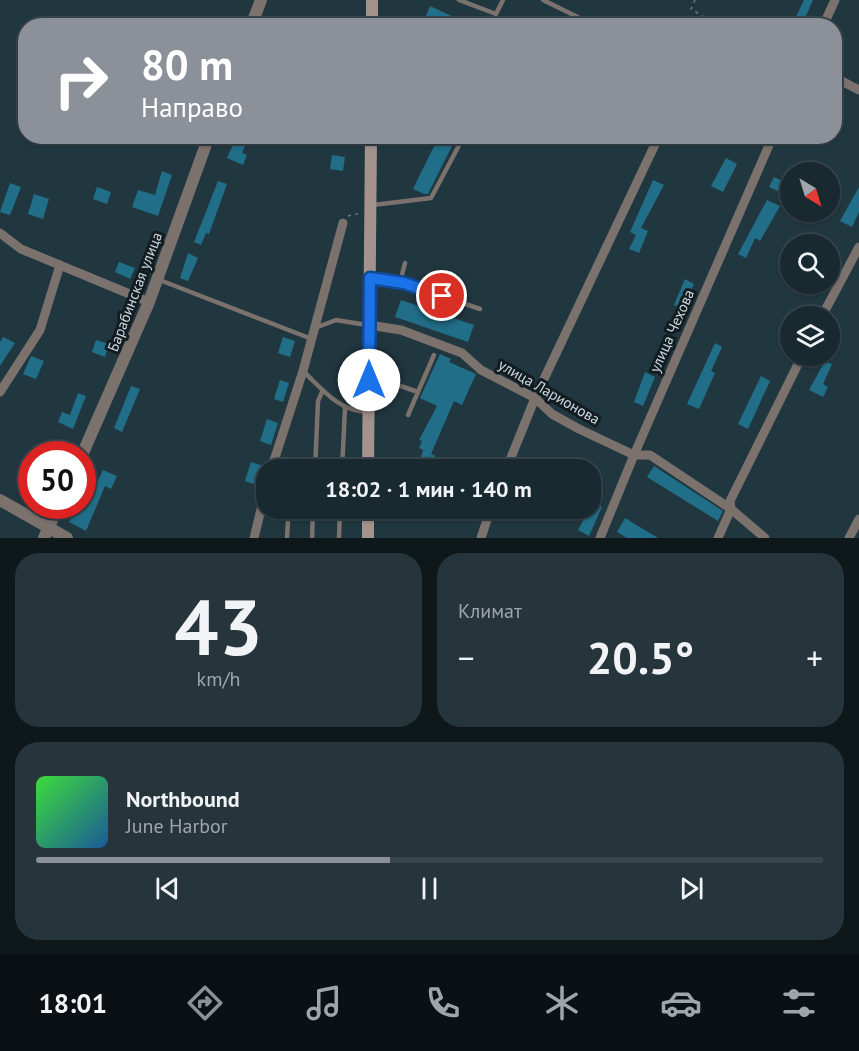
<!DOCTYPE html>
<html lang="ru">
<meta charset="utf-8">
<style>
body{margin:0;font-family:"PT Sans",sans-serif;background:#26353c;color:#f1f3f6;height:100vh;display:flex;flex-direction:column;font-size:22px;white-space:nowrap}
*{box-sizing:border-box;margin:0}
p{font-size:20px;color:#9fa6ab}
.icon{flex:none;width:33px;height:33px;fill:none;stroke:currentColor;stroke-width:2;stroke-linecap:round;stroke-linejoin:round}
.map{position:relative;height:538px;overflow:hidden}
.sheet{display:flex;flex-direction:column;gap:15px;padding:15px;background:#0e171a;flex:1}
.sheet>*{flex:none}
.guide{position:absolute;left:18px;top:18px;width:824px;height:126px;border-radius:24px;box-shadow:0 2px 4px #0004,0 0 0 2px #37454c;background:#8c9099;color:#fff;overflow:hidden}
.needle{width:39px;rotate:142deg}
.buttons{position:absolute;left:780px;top:162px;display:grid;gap:12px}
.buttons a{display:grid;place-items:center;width:60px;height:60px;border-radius:50%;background:#192930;box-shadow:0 2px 4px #0004,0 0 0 2px #37454c;font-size:30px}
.speed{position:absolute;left:18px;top:441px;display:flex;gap:12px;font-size:30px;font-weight:700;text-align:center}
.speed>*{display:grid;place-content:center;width:78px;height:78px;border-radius:50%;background:#192930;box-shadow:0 2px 4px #0004,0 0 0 2px #37454c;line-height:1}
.speed .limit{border:9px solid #d22;background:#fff;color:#111}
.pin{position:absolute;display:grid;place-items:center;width:51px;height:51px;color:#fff;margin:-26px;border:3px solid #fff;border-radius:50%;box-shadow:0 2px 6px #0007}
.me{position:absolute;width:66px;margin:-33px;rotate:0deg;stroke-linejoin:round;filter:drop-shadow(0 0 4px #0008)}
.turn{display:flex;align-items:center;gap:21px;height:126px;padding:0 24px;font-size:27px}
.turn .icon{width:78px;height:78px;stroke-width:2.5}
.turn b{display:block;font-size:42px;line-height:51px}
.big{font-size:45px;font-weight:700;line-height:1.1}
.sheet .card{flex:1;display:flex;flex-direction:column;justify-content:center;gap:9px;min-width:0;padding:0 21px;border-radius:24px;background:#26353c}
.sheet .dial{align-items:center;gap:0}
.dial b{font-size:78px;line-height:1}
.song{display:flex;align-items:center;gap:18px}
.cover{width:72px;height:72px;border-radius:9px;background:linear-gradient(135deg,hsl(120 70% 55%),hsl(210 70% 35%))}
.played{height:6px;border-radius:3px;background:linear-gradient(90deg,#8c9099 45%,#37454c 45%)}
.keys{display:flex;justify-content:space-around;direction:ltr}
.heat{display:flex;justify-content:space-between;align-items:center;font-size:33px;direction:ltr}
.sheet .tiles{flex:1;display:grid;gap:15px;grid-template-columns:1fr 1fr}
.card:last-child{grid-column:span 2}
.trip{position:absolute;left:256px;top:459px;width:345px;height:60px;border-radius:24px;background:#192930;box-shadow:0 2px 4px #0004,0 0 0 2px #37454c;font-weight:700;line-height:60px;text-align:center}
.tabs{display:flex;height:96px;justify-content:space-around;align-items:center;background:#0a1013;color:#9fa6ab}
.tabs .icon{width:42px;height:42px}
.tabs .active{color:#8c9099}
.tabs b{font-size:27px;color:#f1f3f6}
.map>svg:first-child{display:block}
</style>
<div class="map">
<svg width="859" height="538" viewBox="0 0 859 538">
<rect width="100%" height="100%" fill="#213740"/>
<g fill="#216e88">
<polygon points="804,0 813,0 802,25 794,21"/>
<polygon points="430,6 473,26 422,26"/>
<polygon points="237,136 249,136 242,153 247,155 243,165 227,158"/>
<polygon points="439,136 457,136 428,194 424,194 413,189"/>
<polygon points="332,155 345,157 343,171 330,169"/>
<polygon points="726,158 737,164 723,192 711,186"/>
<polygon points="162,171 172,175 158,216 132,207 138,190 155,195"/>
<polygon points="774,177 789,184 784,194 769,187"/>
<polygon points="653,180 664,185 641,228 648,231 639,253 629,249 636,235 630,232"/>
<polygon points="218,181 227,184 209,234 206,233 201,245 194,242"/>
<polygon points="10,183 21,187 10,215 0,212"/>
<polygon points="97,187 111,192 107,204 93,199"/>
<polygon points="859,187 859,212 852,227 840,221"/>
<polygon points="34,194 49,199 43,219 28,214"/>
<polygon points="767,200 780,206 760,241 755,238 746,258 738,254"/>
<polygon points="188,253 198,258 188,281 180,278"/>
<polygon points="119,262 135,268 130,279 115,272"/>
<polygon points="685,279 694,284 683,309 674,305"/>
<polygon points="401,300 474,325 468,342 395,317"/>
<polygon points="3,337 15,343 0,366 0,342"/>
<polygon points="283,337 295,341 290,357 278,353"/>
<polygon points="96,340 109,344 105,357 92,352"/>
<polygon points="715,343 722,347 711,371 715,373 699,409 687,404"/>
<polygon points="440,354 451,359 449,362 476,374 462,405 454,401 431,454 435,456 433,460 435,463 451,470 417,470 423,450 419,448 422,441 419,440 437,406 420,398"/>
<polygon points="31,356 44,361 36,379 23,374"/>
<polygon points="825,361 832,364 823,384 828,387 823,397 809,390"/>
<polygon points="645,372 655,377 643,406 634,402"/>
<polygon points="761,376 770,381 748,429 738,424"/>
<polygon points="280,380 289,383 283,402 274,399"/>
<polygon points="131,386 140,389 122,432 114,428"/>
<polygon points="78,393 86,396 73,429 58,422 62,412 70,415"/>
<polygon points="267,419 278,423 271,445 260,441"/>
<polygon points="251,462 263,466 257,485 245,481"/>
<polygon points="654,466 723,511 718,521 647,477"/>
<polygon points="103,470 117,476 111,489 105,486 86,531 69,522 76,510 79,511 82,506 90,487 94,489"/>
<polygon points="593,502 602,507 589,536 578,530"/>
<polygon points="625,518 658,538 627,538 617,532"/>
</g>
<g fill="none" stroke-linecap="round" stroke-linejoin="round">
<g stroke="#687a82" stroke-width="1.5" stroke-dasharray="3 4.5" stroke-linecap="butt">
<polyline points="695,0 691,9 707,19"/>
<polyline points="348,216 361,213"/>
</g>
<g stroke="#7b716d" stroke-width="4.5">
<polyline points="459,0 496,14 503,0"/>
<polyline points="543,0 596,26"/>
<polyline points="373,205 431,198 464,136"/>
<polyline points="370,278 404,283 480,309"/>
<polyline points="157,279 312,339"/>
<polyline points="400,282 405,263"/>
<polyline points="315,328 336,320 367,325"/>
<path d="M303 371C323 390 338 410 366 412"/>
<polyline points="372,380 392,383 418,392"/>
<polyline points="408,415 434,355"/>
<polyline points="315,470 318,401 323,390"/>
<polyline points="342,470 345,408"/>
<polyline points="287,538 288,520"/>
<polyline points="312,538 313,508"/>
<polyline points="339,538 340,508"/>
</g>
<g stroke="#7b716d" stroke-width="9">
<polyline points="711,26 713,23 719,26"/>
<polyline points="823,26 835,0"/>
<polyline points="834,77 859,90"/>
<polyline points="0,233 21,249 149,302"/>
<polyline points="822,316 859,247"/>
<polyline points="369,325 401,330 462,353 481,370 535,398 552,414 579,429 634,455 650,455 731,509 765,538"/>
<polyline points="0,392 40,330 60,265"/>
<polyline points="271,470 303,371 343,223"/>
<polyline points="506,470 535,398 659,136"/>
<polyline points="254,538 267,485"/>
<polyline points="481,538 491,508"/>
<polyline points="600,538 634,455 773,136"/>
<polyline points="718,538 731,509 730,501 802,356"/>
<polyline points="849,538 859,519"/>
</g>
<g stroke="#7b716d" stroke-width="12">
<polyline points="251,26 261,0"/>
<polyline points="82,455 149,302 209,136"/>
<polyline points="0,500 67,538"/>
<polyline points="44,538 58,506"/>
</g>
<g stroke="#a4938d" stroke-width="12">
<polyline points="372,26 372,0"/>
<polyline points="368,470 371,136"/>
<polyline points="368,538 368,508"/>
</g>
</g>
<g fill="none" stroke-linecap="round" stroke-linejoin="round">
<g stroke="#114b97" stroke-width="15">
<polyline id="route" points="369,380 370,278 404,283 442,296"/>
</g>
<use href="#route" stroke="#1a73e8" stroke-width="10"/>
</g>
<g text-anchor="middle" stroke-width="6" stroke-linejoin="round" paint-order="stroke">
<g font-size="15" fill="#cad7dd" stroke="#131d21">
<text transform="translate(135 292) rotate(-69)" y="5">Барабинская улица</text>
<text transform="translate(672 331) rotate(-66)" y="5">улица Чехова</text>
<text transform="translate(549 392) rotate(30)" y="5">улица Ларионова</text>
</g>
</g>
</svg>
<div class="buttons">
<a><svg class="needle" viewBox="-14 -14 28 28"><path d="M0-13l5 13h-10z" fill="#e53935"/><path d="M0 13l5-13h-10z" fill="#9fa6ab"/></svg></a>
<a><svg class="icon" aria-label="search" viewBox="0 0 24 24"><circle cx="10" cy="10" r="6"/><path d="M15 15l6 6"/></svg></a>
<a><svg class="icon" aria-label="layers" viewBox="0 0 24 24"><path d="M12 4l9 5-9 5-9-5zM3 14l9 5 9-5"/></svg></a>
</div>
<div class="speed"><div class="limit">50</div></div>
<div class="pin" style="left:442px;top:296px;background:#d93025"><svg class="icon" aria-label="arrive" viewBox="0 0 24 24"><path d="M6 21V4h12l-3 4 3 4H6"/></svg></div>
<svg class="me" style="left:369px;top:380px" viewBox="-20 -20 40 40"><circle r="19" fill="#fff"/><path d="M0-13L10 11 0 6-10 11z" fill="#1a73e8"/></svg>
<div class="trip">18:02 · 1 мин · 140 m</div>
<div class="guide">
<div class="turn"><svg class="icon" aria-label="right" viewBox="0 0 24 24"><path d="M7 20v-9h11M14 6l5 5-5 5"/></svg><div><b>80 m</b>Направо</div></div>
</div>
</div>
<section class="sheet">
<div class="tiles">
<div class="card dial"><b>43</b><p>km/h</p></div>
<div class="card"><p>Климат</p>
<div class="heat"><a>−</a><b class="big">20.5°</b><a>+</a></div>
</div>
<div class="card">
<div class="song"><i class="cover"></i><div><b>Northbound</b><p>June Harbor</p></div></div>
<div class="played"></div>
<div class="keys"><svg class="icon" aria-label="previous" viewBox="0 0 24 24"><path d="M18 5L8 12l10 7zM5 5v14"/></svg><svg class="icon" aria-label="pause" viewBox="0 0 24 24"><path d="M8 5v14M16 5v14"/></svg><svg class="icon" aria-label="next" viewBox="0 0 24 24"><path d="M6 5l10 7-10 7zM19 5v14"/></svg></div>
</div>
</div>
</section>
<nav class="tabs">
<b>18:01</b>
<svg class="icon active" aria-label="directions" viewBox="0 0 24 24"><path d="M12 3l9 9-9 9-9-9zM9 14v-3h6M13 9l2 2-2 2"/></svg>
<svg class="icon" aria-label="music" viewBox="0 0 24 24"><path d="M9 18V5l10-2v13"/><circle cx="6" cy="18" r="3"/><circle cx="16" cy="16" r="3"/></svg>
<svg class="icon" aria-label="phone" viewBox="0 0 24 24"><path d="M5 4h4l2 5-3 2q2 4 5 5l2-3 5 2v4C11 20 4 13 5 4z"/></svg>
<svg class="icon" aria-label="climate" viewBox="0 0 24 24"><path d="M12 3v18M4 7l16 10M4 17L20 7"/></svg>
<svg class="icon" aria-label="car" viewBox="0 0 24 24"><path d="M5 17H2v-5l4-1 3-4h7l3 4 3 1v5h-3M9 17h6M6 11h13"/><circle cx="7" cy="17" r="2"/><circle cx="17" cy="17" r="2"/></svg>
<svg class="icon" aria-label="filters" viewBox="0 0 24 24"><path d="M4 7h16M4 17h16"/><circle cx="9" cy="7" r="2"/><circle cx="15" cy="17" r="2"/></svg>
</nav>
